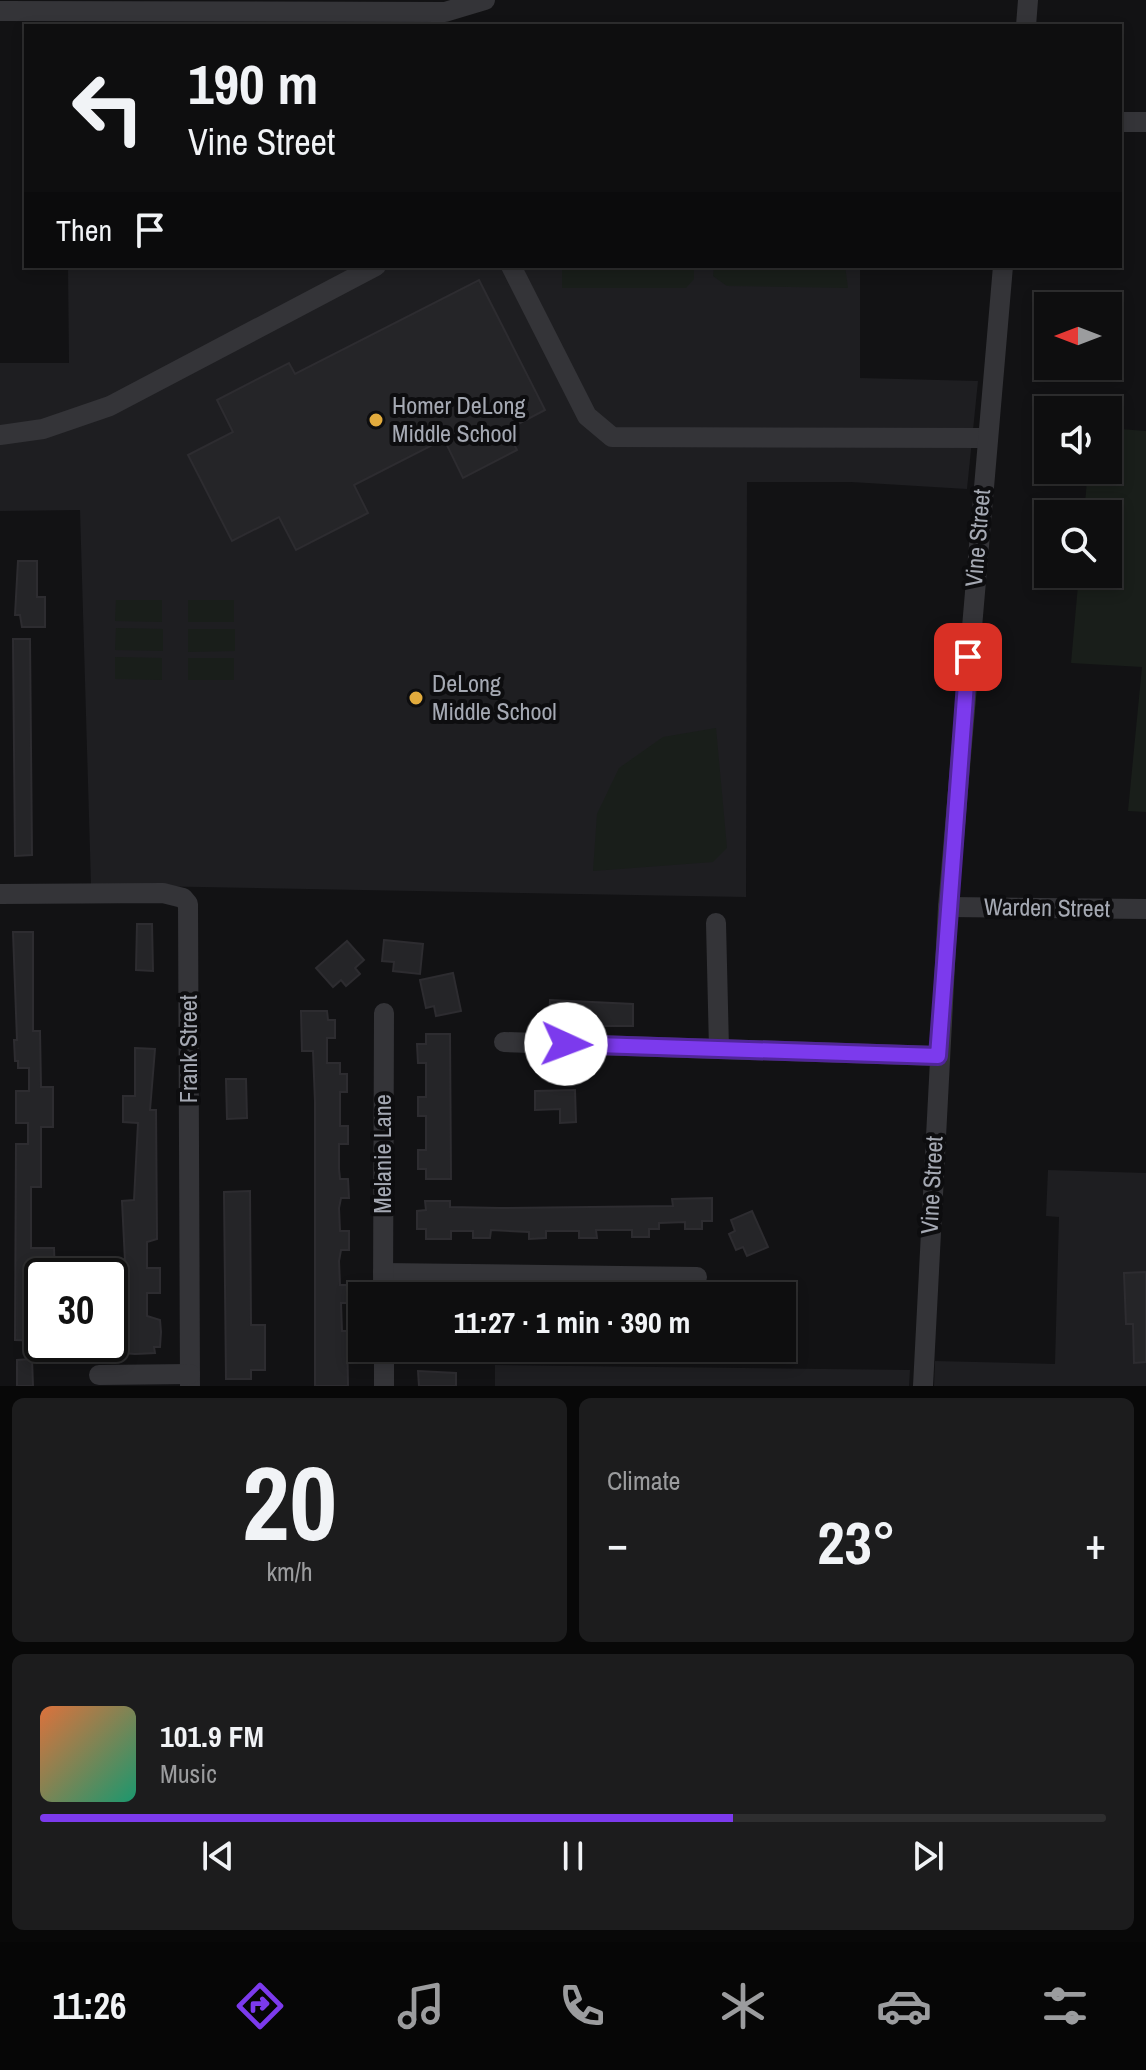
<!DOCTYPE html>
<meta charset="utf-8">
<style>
body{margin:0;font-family:"Archivo Narrow",sans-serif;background:#1c1c1d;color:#f1f3f6;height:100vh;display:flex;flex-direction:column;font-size:30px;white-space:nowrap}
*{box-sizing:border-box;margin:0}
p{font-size:26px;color:#9b9c9e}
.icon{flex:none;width:44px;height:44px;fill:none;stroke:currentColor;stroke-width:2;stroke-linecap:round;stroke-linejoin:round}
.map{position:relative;height:1386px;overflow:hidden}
.drawer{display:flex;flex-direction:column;gap:12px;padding:12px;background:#080808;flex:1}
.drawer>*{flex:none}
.top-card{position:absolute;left:24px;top:24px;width:1098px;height:244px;border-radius:0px;box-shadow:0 4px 12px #0003,0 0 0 2px #2e2e2f;background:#0e0e0f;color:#f1f3f6;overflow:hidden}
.needle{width:52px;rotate:270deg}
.fabs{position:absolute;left:1034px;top:292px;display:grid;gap:16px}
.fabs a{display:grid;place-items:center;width:88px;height:88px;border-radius:0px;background:#0e0e0f;box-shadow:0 4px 12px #0003,0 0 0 2px #2e2e2f;font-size:40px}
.speed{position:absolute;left:24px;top:1258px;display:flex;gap:16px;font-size:40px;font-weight:700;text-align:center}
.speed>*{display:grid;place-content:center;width:104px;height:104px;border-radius:50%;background:#0e0e0f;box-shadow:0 4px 12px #0003,0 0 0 2px #2e2e2f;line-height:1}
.speed .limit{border:4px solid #111;border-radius:12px;background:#fff;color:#111}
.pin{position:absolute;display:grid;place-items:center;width:68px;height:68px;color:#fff;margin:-34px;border-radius:16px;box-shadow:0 4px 12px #0006}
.me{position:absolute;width:88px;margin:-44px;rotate:92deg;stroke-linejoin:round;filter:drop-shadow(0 0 6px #0008)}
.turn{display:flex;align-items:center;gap:28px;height:168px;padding:0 32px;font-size:36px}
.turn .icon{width:104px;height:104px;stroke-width:2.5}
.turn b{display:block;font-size:56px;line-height:68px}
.then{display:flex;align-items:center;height:76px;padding:0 32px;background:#0003;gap:16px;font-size:30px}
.big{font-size:60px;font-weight:800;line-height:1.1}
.drawer .tile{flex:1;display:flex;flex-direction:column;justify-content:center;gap:12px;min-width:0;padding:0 28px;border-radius:12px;background:#1c1c1d}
.drawer .dial{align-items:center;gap:0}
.dial b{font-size:104px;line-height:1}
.song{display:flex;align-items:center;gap:24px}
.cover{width:96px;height:96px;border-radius:12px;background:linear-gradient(135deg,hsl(20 70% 55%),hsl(160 70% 35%))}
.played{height:8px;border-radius:4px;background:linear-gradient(90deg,#7c3aed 65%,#2e2e2f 65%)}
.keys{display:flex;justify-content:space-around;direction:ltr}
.heat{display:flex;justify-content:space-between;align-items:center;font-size:44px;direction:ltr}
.drawer .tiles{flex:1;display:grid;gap:12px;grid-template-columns:1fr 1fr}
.tile:last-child{grid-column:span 2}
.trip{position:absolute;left:348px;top:1282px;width:448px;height:80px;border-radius:0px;background:#0e0e0f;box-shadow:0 4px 12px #0003,0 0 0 2px #2e2e2f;font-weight:800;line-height:80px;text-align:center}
.dock{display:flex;height:128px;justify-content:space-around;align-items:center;background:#060606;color:#9b9c9e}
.dock .icon{width:56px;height:56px}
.dock .active{color:#7c3aed}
.dock b{font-size:36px;color:#f1f3f6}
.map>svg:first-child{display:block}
</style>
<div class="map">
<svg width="1146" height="1386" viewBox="0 0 1146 1386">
<rect width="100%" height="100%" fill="#121214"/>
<g fill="#1e1e21">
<polygon points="68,266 860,266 860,378 978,381 967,489 851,482 747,482 746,897 91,885 80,510 0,511 0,363 69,363"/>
<polygon points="1048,1170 1146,1173 1146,1386 934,1386 935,1361 1055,1364 1059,1217 1046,1216"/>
<polygon points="495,1365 910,1370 909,1386 495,1386"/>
</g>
<g fill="#191e1a">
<polygon points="562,266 694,266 694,279 686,288 562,288"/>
<polygon points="714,266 845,266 848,288 727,286 713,276"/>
<polygon points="1108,428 1146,431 1146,812 1128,811 1142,667 1071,663 1079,574 1108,574 1108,514 1084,514 1088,470 1108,470"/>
<polygon points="116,600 162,600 162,622 115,621"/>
<rect x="188" y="600" width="46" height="22"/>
<polygon points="116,628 163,629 163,651 115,650"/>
<polygon points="188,629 235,629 235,651 188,652"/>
<polygon points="115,657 162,658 162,680 115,679"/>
<rect x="188" y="658" width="46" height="22"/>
<polygon points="716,728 727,848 713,862 593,871 597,814 619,768 663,737"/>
</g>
<g fill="#252528" stroke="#2d2c30" stroke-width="2">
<polygon points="479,280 545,410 507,430 517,450 463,478 444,439 354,485 368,513 296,550 279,517 232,541 188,455 233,432 217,400 289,363 295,374"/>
<polygon points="18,561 37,561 37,597 45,597 45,627 22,627 20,615 15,615"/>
<polygon points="13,639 30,639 32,855 15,856"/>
<polygon points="137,924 152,924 153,971 136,970"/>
<polygon points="13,932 33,932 33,1031 40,1031 41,1087 53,1087 53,1127 41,1127 41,1187 31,1187 31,1248 54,1248 55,1276 42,1276 42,1341 15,1340 16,1144 28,1144 28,1123 16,1123 16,1091 29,1091 29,1068 18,1068 18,1061 15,1061 14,1040 17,1040"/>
<polygon points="384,940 423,944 420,974 393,971 394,962 382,961"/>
<polygon points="347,941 364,960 355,968 360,974 346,986 341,980 333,987 316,968"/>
<polygon points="453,973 461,1011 436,1016 434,1006 426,1008 420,980"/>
<polygon points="550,1000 633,1004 633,1026 599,1026 599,1019 549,1018"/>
<polygon points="301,1011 327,1011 328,1020 335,1020 335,1038 327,1038 327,1063 340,1063 340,1074 347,1074 347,1092 340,1092 340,1126 348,1126 348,1144 339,1144 339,1169 340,1179 348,1179 349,1198 341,1198 339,1208 340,1231 349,1231 349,1250 341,1250 339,1261 340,1285 347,1285 348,1303 341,1303 342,1331 347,1331 348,1386 315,1386 315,1102 313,1051 302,1051"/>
<polygon points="426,1034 450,1034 451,1179 426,1179 426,1169 418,1169 418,1150 426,1150 426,1116 418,1116 418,1097 426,1097 426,1063 418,1063 417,1044 426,1044"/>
<polygon points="135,1048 155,1049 150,1110 156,1110 157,1239 147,1242 147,1268 160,1268 160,1293 147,1293 147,1316 160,1320 161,1332 160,1347 154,1347 155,1353 135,1354 112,1352 111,1317 120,1317 120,1261 125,1261 122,1201 134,1200 138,1123 123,1122 123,1096 135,1096"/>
<polygon points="226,1079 246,1079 247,1118 227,1119"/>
<polygon points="575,1090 576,1122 560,1123 560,1109 535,1110 535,1091"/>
<polygon points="250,1191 251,1325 265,1325 265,1370 251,1370 251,1379 226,1379 224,1192"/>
<polygon points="712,1198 712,1221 702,1221 702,1229 685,1229 685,1222 659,1223 659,1229 649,1229 649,1237 632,1237 632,1230 596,1230 597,1238 579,1238 579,1231 546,1231 546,1238 529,1239 529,1232 491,1230 490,1238 473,1238 473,1231 451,1231 451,1239 426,1239 426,1229 417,1229 417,1211 426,1210 425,1201 450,1201 450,1207 500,1208 673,1206 672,1199"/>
<polygon points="752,1211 768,1247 747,1256 743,1247 736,1250 729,1234 735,1231 731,1220"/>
<polygon points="1146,1272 1146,1362 1134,1363 1133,1324 1126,1324 1124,1273"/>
<polygon points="32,1359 33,1386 17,1386 17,1360"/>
<polygon points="418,1371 456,1373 456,1386 419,1386"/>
</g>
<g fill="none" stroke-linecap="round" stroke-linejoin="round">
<g stroke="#343438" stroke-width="20">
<polyline points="0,11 445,12 485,0"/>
<polyline points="1026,26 1028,0"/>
<polyline points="1120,122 1146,122"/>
<polyline points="511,266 587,416 612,437 986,438"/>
<polyline points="0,435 43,429 110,406 376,266"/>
<polyline points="0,894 163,893 183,898 188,904 190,1386"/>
<polyline points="948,907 1146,909"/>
<polyline points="716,923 719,1049"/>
<polyline points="504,1042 938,1056"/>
<polyline points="383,1273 697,1277"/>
<polyline points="383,1296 384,1013"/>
<polyline points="384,1348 384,1386"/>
<polyline points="99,1375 190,1374"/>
<polyline points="923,1386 948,907 1003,266"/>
</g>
</g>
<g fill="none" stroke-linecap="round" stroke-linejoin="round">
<g stroke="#51269a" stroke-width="20">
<polyline id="route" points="566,1044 938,1056 968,657"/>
</g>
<use href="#route" stroke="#7c3aed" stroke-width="14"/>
</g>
<g fill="#e2ab3d" stroke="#0d0d0f" stroke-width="3">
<circle cx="376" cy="420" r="8"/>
<circle cx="416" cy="698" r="8"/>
</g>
<g text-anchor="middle" stroke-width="8" stroke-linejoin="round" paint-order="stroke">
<g font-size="24" fill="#a5a9b3" stroke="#0d0d0f" text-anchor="start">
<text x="392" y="414">Homer DeLong<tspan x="392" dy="28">Middle School</tspan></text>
<text x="432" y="692">DeLong<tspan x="432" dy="28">Middle School</tspan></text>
</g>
<g font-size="24" fill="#a5a9b3" stroke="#0d0d0f">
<text transform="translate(978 538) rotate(-85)" y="8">Vine Street</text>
<text transform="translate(1047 908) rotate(1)" y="8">Warden Street</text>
<text transform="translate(189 1049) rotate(-90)" y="8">Frank Street</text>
<text transform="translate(383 1154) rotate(-90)" y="8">Melanie Lane</text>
<text transform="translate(932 1185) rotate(-87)" y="8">Vine Street</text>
</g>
</g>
</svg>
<div class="fabs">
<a><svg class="needle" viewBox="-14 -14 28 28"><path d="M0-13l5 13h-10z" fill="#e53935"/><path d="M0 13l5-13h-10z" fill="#9b9c9e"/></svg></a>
<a><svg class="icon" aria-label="sound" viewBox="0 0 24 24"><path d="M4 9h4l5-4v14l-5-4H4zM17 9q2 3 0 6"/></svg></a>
<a><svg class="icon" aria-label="search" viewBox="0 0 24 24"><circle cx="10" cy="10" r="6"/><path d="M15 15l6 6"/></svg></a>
</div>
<div class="speed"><div class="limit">30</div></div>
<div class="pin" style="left:968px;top:657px;background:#d93025"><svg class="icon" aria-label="arrive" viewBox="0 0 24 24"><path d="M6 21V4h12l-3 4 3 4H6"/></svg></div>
<svg class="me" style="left:566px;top:1044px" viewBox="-20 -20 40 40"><circle r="19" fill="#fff"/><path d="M0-13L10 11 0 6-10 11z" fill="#7c3aed"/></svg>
<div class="trip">11:27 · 1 min · 390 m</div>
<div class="top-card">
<div class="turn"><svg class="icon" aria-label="left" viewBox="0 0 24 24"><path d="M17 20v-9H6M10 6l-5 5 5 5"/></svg><div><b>190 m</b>Vine Street</div></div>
<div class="then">Then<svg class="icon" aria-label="arrive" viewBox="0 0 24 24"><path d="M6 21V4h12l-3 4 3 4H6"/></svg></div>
</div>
</div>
<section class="drawer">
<div class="tiles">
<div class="tile dial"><b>20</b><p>km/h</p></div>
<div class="tile"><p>Climate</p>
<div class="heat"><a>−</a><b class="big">23°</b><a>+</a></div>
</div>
<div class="tile">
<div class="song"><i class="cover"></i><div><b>101.9 FM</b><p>Music</p></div></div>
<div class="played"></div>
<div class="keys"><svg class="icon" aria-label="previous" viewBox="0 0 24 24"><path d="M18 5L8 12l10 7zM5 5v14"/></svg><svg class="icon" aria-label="pause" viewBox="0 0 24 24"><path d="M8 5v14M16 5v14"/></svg><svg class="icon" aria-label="next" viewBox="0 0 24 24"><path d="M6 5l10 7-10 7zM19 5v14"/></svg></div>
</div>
</div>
</section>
<nav class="dock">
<b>11:26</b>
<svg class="icon active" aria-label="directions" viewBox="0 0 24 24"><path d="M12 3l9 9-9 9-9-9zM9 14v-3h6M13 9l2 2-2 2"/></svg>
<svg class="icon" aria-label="music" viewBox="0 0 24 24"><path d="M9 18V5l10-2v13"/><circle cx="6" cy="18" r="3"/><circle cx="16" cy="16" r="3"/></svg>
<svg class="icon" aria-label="phone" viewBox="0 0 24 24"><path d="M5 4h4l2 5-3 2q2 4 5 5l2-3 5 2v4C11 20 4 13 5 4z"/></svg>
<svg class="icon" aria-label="climate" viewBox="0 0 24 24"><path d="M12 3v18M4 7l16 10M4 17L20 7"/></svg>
<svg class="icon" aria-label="car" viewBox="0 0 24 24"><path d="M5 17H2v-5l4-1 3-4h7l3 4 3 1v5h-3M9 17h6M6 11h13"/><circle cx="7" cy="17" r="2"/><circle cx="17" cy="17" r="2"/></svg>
<svg class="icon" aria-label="filters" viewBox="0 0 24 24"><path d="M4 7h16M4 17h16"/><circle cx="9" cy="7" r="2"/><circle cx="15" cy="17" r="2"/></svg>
</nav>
